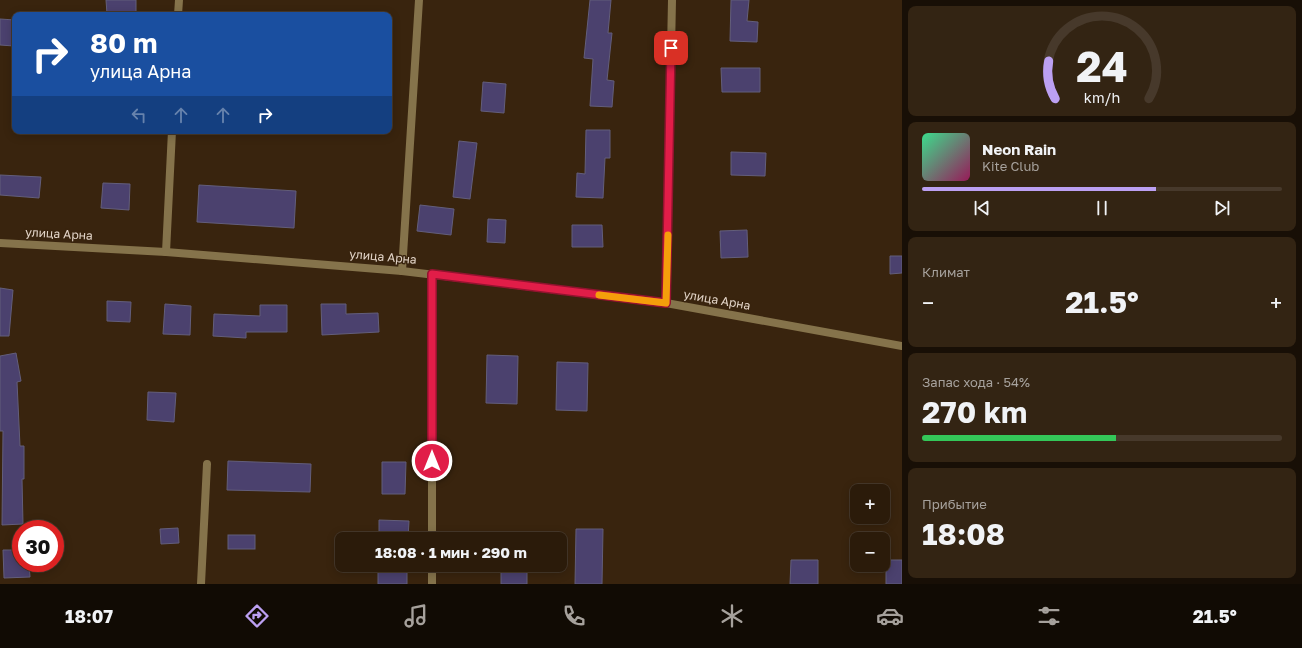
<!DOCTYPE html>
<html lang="ru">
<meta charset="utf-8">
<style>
body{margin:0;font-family:"Golos Text",sans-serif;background:#332413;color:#f1f3f6;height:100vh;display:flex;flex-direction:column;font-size:15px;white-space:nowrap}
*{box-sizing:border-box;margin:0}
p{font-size:13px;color:#a6a19c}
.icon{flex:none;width:22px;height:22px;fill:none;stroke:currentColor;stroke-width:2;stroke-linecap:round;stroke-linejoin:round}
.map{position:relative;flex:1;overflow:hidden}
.sheet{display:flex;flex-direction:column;gap:6px;padding:6px;background:#180f06;width:400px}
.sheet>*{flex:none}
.top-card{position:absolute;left:12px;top:12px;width:380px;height:122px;border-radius:8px;box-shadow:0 2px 10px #0003,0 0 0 1px #47392b;background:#1a4fa0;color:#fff;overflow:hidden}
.controls{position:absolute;left:850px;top:484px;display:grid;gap:8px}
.controls a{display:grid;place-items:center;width:40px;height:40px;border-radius:8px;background:#2b1b0a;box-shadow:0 2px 10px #0003,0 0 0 1px #47392b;font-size:20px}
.speed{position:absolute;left:12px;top:520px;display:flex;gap:8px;font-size:20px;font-weight:700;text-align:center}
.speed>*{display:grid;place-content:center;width:52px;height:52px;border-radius:50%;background:#2b1b0a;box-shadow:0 2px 10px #0003,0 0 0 1px #47392b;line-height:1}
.speed .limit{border:6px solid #d22;background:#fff;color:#111}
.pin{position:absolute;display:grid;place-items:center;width:34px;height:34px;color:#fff;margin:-17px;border-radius:8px;box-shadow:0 2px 6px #0006}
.me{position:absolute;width:44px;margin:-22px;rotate:0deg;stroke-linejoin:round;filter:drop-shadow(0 0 3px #0008)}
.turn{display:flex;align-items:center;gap:14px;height:84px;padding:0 12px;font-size:18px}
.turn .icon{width:52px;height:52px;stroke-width:2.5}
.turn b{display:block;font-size:28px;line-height:34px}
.lanes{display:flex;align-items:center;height:38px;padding:0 12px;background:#0003;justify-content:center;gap:20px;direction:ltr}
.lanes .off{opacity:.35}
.big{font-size:30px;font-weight:700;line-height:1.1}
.sheet .tile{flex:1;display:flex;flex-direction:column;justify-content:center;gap:6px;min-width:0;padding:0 14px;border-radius:8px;background:#332413}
.sheet .dial{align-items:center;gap:0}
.dial svg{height:104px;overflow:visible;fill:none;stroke:#47392b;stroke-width:7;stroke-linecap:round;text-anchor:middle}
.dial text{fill:#f1f3f6;stroke:none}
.song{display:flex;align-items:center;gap:12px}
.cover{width:48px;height:48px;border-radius:6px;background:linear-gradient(135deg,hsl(150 70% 55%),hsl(330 70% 35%))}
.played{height:4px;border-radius:2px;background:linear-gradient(90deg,#bca0f2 65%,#47392b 65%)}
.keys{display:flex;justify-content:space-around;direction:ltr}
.heat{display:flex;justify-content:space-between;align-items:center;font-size:22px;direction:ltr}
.charge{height:6px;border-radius:3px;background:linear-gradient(90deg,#34c759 54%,#47392b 0)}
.trip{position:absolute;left:335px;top:532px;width:232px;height:40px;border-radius:8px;background:#2b1b0a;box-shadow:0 2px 10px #0003,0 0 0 1px #47392b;font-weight:700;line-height:40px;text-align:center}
.dock{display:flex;height:64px;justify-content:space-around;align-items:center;background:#110b04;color:#a6a19c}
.dock .icon{width:28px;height:28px}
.dock .current{color:#bca0f2}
.dock b{font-size:18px;color:#f1f3f6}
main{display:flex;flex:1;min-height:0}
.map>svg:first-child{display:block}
</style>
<main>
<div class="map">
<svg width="902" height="584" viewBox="0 0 902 584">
<rect width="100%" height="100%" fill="#39240e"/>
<g fill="#4b416e" stroke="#635e7b">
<polygon points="106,0 136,0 136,14 107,14"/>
<polygon points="590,0 611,0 608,33 612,33 607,80 614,81 612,107 590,106 593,59 584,58"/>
<polygon points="731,0 749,0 747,21 758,22 757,42 730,41"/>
<polygon points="0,19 15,20 14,46 0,45"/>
<polygon points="721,68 760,68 760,92 722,92"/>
<polygon points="483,82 506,84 504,113 481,111"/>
<polygon points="586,130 610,130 610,158 605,158 603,198 576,197 577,173 585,174"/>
<polygon points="459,141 477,143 470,199 453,197"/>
<polygon points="731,152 766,153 765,176 731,175"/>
<polygon points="0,175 41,177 39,198 0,195"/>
<polygon points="103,183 130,184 129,210 101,208"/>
<polygon points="199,185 296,191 294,228 197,222"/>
<polygon points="420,205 454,209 451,235 417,231"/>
<polygon points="488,219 506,220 505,243 487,242"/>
<polygon points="572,225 602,225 603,247 572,247"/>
<polygon points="747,230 748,257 721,258 720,231"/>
<polygon points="890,256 902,256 902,273 890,274"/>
<polygon points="0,288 13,290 9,336 0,336"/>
<polygon points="107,301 131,302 130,322 107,321"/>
<polygon points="165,304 191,306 190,335 163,334"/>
<polygon points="321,304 346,304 346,314 378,313 379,332 322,335"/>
<polygon points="260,305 287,305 287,332 246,332 246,338 213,336 214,314 260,316"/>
<polygon points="16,353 21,381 17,382 20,446 24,446 24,479 22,479 23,524 2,525 3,431 0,431 0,356"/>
<polygon points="487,355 518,356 517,404 486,403"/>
<polygon points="557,362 588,363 587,411 556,410"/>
<polygon points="148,392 176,393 174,422 147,420"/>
<polygon points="228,461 311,464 310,492 227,490"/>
<polygon points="382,462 406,462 405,494 382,494"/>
<polygon points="379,520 409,521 408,539 379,539"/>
<polygon points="178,528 179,543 161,544 160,529"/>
<polygon points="576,529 603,529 602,584 575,584"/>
<rect x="228" y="535" width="27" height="14"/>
<polygon points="3,550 21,550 21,563 29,563 30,577 4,578"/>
<polygon points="791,560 818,560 818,584 790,584"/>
<rect x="886" y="560" width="16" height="24"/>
<rect x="378" y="565" width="29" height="19"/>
<rect x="501" y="565" width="26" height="19"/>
</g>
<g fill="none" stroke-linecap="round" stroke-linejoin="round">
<g stroke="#85734b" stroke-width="8">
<polyline points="178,15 179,0"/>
<polyline points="0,243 166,252 402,271 666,303 902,346"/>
<polyline points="166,252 172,131"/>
<polyline points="402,271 419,0"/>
<polyline points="666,303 672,0"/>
<polyline points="432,539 432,274"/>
<polyline points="201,584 207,464"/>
<polyline points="432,584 432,565"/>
</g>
</g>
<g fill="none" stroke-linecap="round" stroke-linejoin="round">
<g stroke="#92132f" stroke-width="10">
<polyline id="route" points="432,461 432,274 666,303 671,48"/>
</g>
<use href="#route" stroke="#e11d48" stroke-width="7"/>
<polyline stroke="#f59e0b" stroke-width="7" points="599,295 666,303 668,235"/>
</g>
<g text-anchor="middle" stroke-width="3" stroke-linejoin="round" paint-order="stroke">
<g font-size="12" fill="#e2d4c7" stroke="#39240e">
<text transform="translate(59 234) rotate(3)" y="4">улица Арна</text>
<text transform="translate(383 257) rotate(5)" y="4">улица Арна</text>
<text transform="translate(717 300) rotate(10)" y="4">улица Арна</text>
</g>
</g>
</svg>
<div class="controls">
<a>+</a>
<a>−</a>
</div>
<div class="speed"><div class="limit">30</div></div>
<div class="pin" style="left:671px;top:48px;background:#d93025"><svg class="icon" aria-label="arrive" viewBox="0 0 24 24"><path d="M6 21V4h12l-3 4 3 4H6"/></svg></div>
<svg class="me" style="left:432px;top:461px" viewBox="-20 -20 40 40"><circle r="17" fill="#e11d48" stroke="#fff" stroke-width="3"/><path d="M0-11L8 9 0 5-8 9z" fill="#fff"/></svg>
<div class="trip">18:08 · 1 мин · 290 m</div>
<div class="top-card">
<div class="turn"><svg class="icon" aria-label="right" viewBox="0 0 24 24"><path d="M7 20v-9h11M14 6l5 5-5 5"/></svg><div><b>80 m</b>улица Арна</div></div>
<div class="lanes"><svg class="icon off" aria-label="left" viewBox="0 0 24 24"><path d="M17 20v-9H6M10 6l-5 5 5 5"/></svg><svg class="icon off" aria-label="ahead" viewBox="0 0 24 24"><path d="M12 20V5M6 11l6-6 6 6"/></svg><svg class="icon off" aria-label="ahead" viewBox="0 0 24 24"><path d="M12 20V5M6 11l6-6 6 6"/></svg><svg class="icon" aria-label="right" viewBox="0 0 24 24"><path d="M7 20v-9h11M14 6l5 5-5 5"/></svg></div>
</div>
</div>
<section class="sheet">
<div class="tile dial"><svg viewBox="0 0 100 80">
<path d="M14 69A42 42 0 1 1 86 69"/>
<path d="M14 69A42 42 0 0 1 9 40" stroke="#bca0f2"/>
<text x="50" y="56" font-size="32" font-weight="700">24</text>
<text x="50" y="72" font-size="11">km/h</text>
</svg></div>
<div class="tile">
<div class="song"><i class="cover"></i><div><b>Neon Rain</b><p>Kite Club</p></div></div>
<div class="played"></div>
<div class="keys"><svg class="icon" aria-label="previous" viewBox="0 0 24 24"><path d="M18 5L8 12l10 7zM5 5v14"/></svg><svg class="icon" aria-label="pause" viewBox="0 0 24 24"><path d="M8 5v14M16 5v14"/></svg><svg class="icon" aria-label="next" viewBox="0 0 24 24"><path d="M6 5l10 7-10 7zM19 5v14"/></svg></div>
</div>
<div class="tile"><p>Климат</p>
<div class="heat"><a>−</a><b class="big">21.5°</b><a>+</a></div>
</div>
<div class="tile"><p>Запас хода · 54%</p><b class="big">270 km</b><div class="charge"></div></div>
<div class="tile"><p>Прибытие</p><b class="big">18:08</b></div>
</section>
</main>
<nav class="dock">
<b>18:07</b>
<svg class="icon current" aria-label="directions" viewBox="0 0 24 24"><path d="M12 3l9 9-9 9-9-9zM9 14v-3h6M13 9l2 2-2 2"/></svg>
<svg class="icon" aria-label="music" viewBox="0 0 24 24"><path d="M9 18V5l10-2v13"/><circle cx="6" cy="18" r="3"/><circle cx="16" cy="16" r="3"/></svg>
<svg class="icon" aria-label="phone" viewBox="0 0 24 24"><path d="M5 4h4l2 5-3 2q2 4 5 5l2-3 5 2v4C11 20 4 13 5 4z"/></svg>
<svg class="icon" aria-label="climate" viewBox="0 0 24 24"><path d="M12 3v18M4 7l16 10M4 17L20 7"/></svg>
<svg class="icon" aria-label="car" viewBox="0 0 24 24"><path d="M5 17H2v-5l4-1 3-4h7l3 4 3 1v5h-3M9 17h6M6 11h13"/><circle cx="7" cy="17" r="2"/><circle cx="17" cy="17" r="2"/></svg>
<svg class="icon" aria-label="filters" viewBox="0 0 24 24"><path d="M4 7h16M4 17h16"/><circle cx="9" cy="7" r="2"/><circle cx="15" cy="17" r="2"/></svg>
<b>21.5°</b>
</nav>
